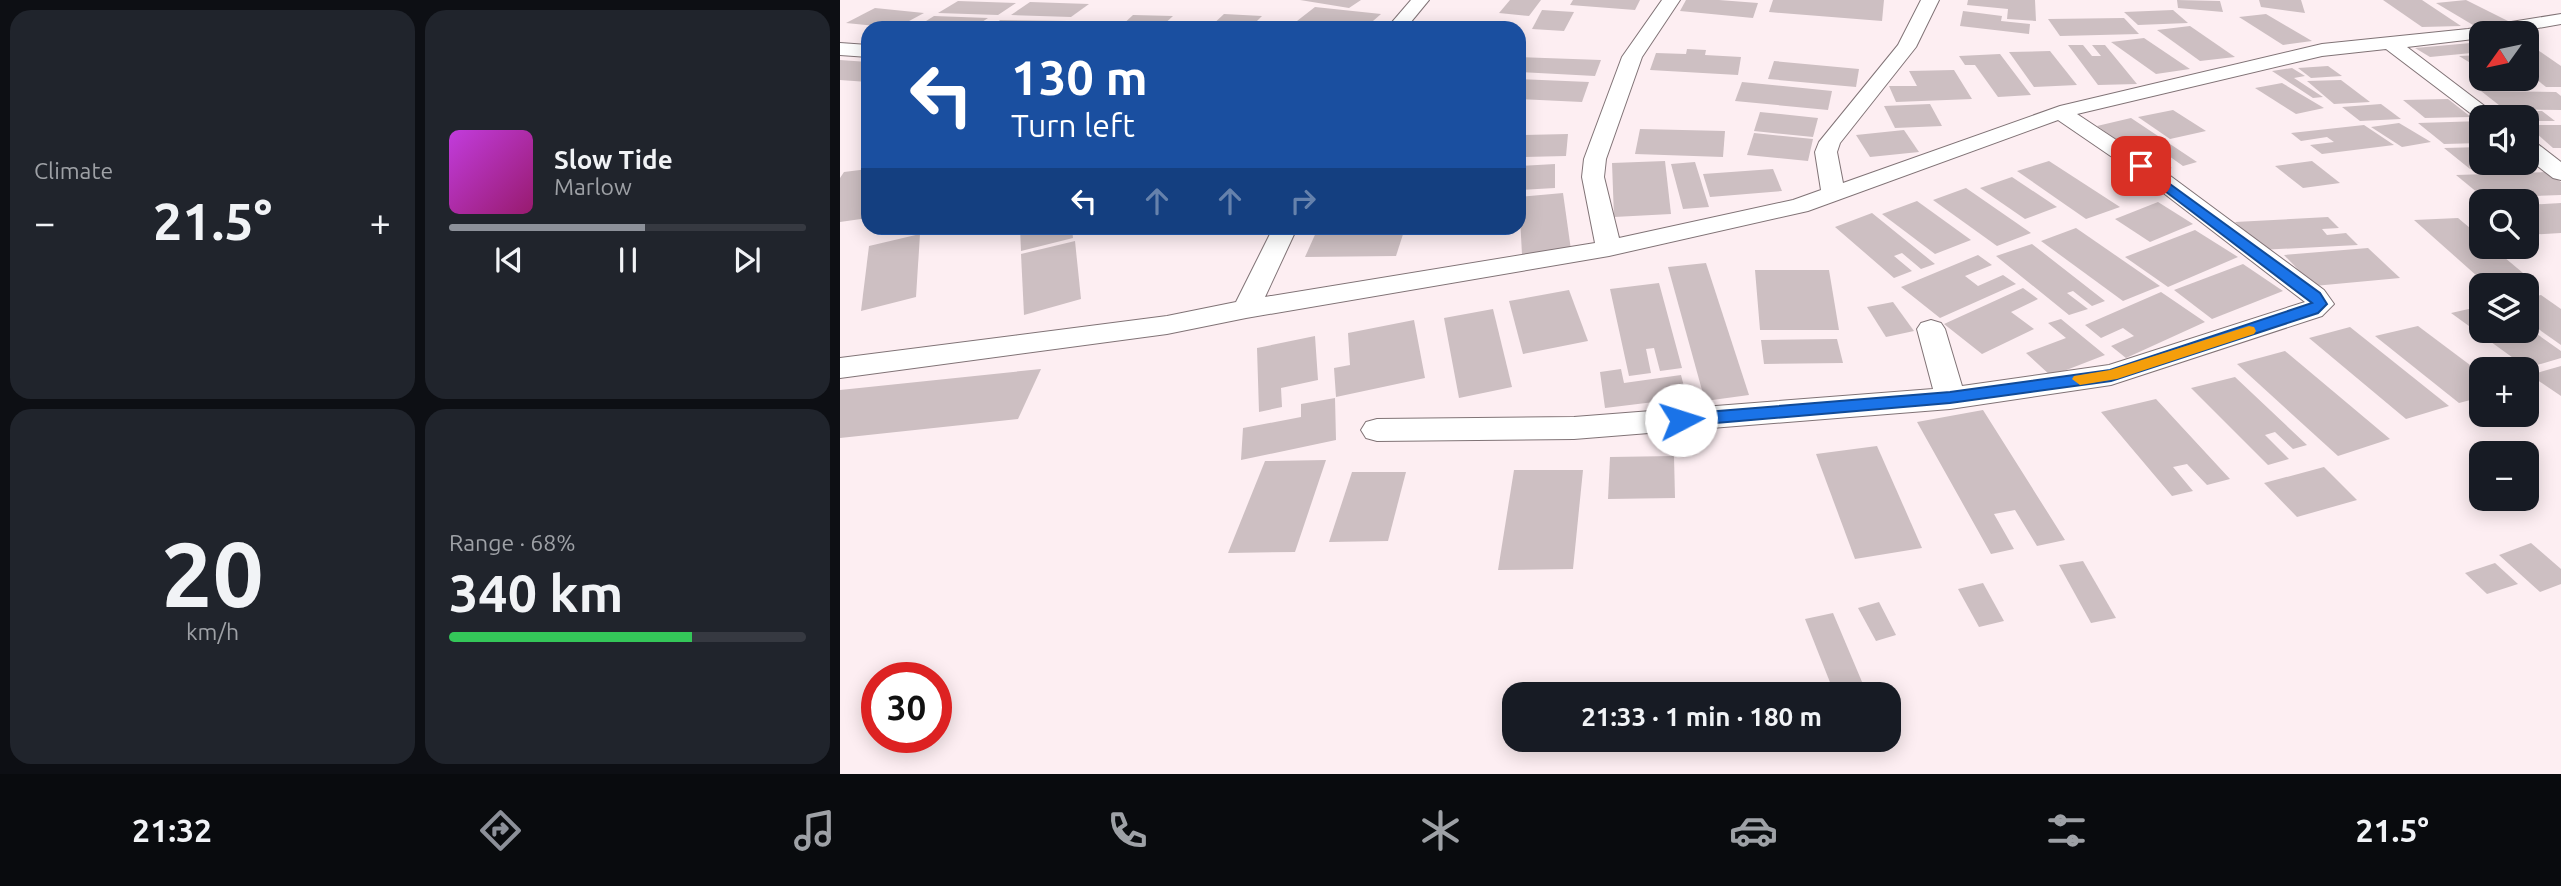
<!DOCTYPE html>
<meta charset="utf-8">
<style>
body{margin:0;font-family:Ubuntu,sans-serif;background:#20242c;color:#f1f3f6;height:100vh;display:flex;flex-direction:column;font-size:26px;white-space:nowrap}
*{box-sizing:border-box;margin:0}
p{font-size:23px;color:#9ea1a6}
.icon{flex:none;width:38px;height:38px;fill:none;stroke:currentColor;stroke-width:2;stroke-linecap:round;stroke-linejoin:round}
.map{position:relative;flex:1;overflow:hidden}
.panel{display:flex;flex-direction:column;gap:10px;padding:10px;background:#0d0f14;width:840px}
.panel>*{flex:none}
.top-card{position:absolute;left:21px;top:21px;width:665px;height:214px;border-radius:21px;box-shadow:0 4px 18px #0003;background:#1a4fa0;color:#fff;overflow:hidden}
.needle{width:46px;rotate:237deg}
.fabs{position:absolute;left:1629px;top:21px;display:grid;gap:14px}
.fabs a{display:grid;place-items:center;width:70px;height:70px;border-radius:14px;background:#171b24;box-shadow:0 4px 18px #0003;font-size:35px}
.speed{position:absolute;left:21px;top:662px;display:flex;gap:14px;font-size:35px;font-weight:700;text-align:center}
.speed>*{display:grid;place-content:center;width:91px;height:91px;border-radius:50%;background:#171b24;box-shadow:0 4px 18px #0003;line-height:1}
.speed .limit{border:10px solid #d22;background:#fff;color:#111}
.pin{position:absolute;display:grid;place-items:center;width:60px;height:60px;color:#fff;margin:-30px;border-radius:14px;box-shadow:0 4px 10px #0006}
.me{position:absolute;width:77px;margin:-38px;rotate:85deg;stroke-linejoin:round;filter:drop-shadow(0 0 5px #0008)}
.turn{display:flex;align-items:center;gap:24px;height:147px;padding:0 35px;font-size:32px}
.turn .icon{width:91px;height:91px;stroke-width:2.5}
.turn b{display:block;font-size:49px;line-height:60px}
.lanes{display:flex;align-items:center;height:66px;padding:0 35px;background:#0003;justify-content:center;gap:35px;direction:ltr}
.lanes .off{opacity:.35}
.big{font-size:52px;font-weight:700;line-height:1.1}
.panel .widget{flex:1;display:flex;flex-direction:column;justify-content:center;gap:10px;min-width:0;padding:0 24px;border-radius:21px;background:#20242c}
.panel .dial{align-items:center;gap:0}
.dial b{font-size:91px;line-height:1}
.song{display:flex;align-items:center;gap:21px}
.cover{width:84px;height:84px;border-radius:10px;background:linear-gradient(135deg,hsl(290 70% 55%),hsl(320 70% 35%))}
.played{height:7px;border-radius:4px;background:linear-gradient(90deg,#8c9099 55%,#363941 55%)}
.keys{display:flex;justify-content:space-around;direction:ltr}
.heat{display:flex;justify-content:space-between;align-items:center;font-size:38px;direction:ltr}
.charge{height:10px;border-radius:5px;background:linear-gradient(90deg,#34c759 68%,#363941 0)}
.panel .tiles{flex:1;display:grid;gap:10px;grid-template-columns:repeat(2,1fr)}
.trip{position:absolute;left:662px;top:682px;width:399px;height:70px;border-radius:21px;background:#171b24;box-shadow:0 4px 18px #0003;font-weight:700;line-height:70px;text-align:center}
.menu{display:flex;height:112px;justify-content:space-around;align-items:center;background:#090b0e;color:#9ea1a6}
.menu .icon{width:49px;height:49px}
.menu .selected{color:#8c9099}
.menu b{font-size:32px;color:#f1f3f6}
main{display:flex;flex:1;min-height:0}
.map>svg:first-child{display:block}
</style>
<main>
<section class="panel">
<div class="tiles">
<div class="widget"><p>Climate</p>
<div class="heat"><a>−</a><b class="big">21.5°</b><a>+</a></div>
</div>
<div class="widget">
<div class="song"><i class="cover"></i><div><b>Slow Tide</b><p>Marlow</p></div></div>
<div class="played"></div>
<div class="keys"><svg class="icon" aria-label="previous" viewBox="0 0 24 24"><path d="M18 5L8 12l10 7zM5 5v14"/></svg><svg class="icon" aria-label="pause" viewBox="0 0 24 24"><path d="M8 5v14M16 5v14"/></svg><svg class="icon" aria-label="next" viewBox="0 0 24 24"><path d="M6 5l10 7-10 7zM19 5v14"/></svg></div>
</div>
<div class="widget dial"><b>20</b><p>km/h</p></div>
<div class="widget"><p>Range · 68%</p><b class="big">340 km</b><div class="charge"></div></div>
</div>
</section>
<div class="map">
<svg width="1721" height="774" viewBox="0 0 1721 774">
<rect width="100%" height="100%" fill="#fdeef2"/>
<g fill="#cdbfc2">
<polygon points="460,0 521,0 509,8"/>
<polygon points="670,0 701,0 689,16 659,13"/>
<polygon points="733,0 800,0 795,10 730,5"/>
<polygon points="846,0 879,0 918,3 913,18 840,11"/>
<polygon points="933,0 1044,0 1042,21 929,12"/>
<polygon points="1128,0 1195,0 1196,21 1167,19 1168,9 1127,5"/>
<polygon points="1337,0 1380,1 1383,12 1338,8"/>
<polygon points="1419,0 1461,0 1465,13 1421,7"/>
<polygon points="1543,0 1582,0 1621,26 1582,27"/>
<polygon points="1626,0 1668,21 1633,25 1596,3"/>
<polygon points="118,1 176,3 158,15 98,13"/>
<polygon points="190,2 249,4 231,17 171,15"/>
<polygon points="475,7 541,14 525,28 457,21"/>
<polygon points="35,8 84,13 56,28 6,23"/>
<polygon points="702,10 734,12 724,31 692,29"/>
<polygon points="1333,10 1348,23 1298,25 1284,12"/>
<polygon points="1123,11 1162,16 1161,21 1190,24 1189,34 1120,26"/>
<polygon points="384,14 422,16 410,28 369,28"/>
<polygon points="1426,14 1472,41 1443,45 1399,17"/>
<polygon points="293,15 333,16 320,28 279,28"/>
<polygon points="94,16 148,18 133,28 75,28"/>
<polygon points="1284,18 1299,34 1220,36 1208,19"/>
<polygon points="160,20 228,21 220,28 151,28"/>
<polygon points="1350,26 1395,57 1360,61 1317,30"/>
<polygon points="1304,38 1350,69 1316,74 1271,42"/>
<polygon points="1642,42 1642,52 1590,57 1575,48"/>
<polygon points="1228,45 1243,45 1252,56 1261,56 1252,45 1265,45 1297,84 1258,85"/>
<polygon points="1687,46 1692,46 1721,66 1721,87 1706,87 1687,72"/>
<polygon points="847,49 866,50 865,55 901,57 898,75 810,70 816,53 846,54"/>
<polygon points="1210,51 1237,85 1194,87 1169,52"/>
<polygon points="1160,54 1191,95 1158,97 1135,65 1125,65 1119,56"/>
<polygon points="1642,55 1642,70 1619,56"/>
<polygon points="679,57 761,60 755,76 679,72"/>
<polygon points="0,60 28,62 28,82 0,80"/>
<polygon points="934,61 1019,69 1016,87 928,79"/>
<polygon points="1488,66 1502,76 1471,78 1458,68"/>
<polygon points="1452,68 1465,76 1454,78 1483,97 1473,98 1432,71"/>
<polygon points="1114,70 1132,99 1056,102 1049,86 1077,86 1069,71"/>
<polygon points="679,79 749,82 742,102 679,99"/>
<polygon points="1501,80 1530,102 1494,104 1467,81"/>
<polygon points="902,82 992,91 988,110 895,101"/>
<polygon points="1442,83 1484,108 1456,114 1415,88"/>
<polygon points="1641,91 1716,92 1721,96 1721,110 1664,109"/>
<polygon points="1608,99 1631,117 1585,118 1563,100"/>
<polygon points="1090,104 1102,126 1055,128 1044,106"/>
<polygon points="1541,104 1561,119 1520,121 1502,107"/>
<polygon points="1333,110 1366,131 1330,139 1298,117"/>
<polygon points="1665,111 1702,111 1715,121 1687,121 1687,117 1672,117"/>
<polygon points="920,112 978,118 973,137 914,131"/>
<polygon points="1291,118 1357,162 1343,166 1329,156 1318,159 1332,168 1321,171 1257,126"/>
<polygon points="1642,121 1642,143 1604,144 1578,123"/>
<polygon points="1559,123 1591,142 1562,147 1531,127"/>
<polygon points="1524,125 1554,145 1482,154 1470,145 1494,142 1487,137 1461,141 1451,133"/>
<polygon points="1687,125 1721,125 1721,148 1713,148"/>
<polygon points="800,129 885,131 883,157 795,154"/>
<polygon points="1064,130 1079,152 1030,157 1016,135"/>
<polygon points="914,133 973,139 968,161 907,155"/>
<polygon points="728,134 726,156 679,157 679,135"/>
<polygon points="1642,147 1642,163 1686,163 1692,167 1630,169 1604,148"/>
<polygon points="825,161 831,214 774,217 772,163"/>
<polygon points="1209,161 1280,207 1246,219 1177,171"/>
<polygon points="1472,161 1500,183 1463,188 1435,166"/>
<polygon points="855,162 869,207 843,209 831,164"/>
<polygon points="715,164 715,188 679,190 679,166"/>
<polygon points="28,169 28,218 0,222 0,178 4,172"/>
<polygon points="933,169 942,191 870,197 863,174"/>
<polygon points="1707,172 1721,182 1721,195 1644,198 1616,175"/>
<polygon points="1172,177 1217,207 1185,219 1140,188"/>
<polygon points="1126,188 1191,233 1157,246 1093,200"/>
<polygon points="723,193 731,250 682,255 679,197"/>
<polygon points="1077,201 1131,240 1095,254 1042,214"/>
<polygon points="1318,202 1353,224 1310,242 1275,219"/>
<polygon points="1721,203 1721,233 1687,235 1687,205"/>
<polygon points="1032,213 1095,264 1081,269 1062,253 1054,256 1072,271 1054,278 995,227"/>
<polygon points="1488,217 1499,228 1482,229 1487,235 1506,233 1518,245 1420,250 1395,222"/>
<polygon points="1618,218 1642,238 1642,247 1652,247 1683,273 1637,276 1574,220"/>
<polygon points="180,228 232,228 233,238 181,251"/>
<polygon points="478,228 565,228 556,256 465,257"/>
<polygon points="1236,228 1320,286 1283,301 1201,241"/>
<polygon points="1355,230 1398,257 1328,287 1285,257"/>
<polygon points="80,234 76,297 21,311 29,246"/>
<polygon points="235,241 241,299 184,315 181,254"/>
<polygon points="1192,244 1265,301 1252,306 1233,291 1227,293 1248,309 1229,315 1156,256"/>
<polygon points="1528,248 1560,278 1474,286 1444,255"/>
<polygon points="1138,255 1152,265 1125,276 1138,286 1163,275 1176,284 1100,318 1061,287"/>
<polygon points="866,263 909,395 865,401 828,267"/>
<polygon points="1403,264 1443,291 1372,319 1334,290"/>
<polygon points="915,270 989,270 999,330 920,330"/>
<polygon points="819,283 842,368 820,371 814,348 806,349 811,373 789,376 770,289"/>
<polygon points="1183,288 1198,299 1171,312 1194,329 1142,354 1104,324"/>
<polygon points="729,290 748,341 683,354 669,301"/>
<polygon points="1321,292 1365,322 1286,358 1271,346 1294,336 1283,328 1261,338 1245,325"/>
<polygon points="1701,295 1721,309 1721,345 1687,321 1687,298"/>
<polygon points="1053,302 1074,331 1046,337 1027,307"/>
<polygon points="1642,306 1642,331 1687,331 1687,327 1721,351 1721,358 1687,368 1611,313"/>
<polygon points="653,309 672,387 619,398 604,318"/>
<polygon points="1221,319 1265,355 1211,376 1186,353 1226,338 1208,323"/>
<polygon points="574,320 585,378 496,397 494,368 510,365 508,333"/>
<polygon points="1578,326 1642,374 1642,397 1619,403 1535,336"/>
<polygon points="1510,327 1609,406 1566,419 1469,338"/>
<polygon points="475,336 478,380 441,388 442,407 419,412 417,348"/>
<polygon points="997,339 1003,363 924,364 921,340"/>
<polygon points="1445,351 1550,439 1498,456 1397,364"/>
<polygon points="1721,366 1721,396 1690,375"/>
<polygon points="201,369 178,419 0,438 0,390"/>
<polygon points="781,369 784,383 841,375 847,398 765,408 760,372"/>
<polygon points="1395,377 1467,445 1453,449 1435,432 1425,435 1449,459 1428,465 1351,388"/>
<polygon points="495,398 496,440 401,460 403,428 461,417 461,404"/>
<polygon points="1316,399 1390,479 1367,485 1347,464 1333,467 1353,491 1332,496 1261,412"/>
<polygon points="1143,410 1225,540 1197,546 1175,510 1154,514 1174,549 1151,554 1077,422"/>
<polygon points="1037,446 1082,548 1015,559 976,454"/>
<polygon points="834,456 835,498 768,499 770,457"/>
<polygon points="486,460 455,552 388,553 425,461"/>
<polygon points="1484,467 1517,500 1457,517 1424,483"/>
<polygon points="674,470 743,470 733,569 658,570"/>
<polygon points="512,472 566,472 548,541 489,542"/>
<polygon points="1691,543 1721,569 1721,584 1700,592 1659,555"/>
<polygon points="1243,561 1276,618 1251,623 1219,565"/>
<polygon points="1655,563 1678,584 1647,594 1625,573"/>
<polygon points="1143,583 1164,621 1139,627 1118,589"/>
<polygon points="1039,602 1056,635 1036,641 1018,608"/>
<polygon points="993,613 1025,689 995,695 965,619"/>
</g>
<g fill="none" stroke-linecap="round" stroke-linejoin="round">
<g stroke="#807376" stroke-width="2">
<g id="street">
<polygon points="571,0 589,0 566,28 547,28"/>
<polygon points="822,0 840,0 802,57 766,159 764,177 779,238 953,200 981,190 975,152 979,142 1058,45 1081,0 1099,0 1076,47 1000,143 997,152 1003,183 1220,106 1482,44 1628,29 1721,14 1721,24 1670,33 1642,33 1642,38 1567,47 1659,117 1642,117 1642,122 1546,49 1482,56 1237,114 1329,175 1484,290 1494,304 1482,316 1271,385 1110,409 734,439 537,441 526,438 521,430 526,422 537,419 734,417 1093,389 1077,329 1081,323 1091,320 1101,323 1105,329 1122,386 1269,365 1465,302 1313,185 1218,120 968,211 769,256 406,318 327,334 0,378 0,358 327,316 396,302 433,228 457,228 425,297 755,243 742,177 744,159 782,57"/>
<polygon points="0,43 28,45 28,57 0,55"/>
<polygon points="1687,140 1695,142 1721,162 1721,180 1713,178 1687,158"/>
</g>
</g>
<use href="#street" fill="#fff" fill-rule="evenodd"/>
</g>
<polygon fill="#1a73e8" stroke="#114b97" stroke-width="2" points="1301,163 1480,293 1487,304 1478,313 1271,381 1110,403 841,426 833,420 841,414 1110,392 1270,370 1472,303 1296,169 1295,166"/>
<polygon fill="#f59e0b" points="1409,326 1414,327 1416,331 1414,334 1277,379 1240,385 1232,379 1234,376 1270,370"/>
</svg>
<div class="fabs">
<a><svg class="needle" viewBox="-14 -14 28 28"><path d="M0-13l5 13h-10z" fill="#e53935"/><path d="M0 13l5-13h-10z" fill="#9ea1a6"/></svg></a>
<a><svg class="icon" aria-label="sound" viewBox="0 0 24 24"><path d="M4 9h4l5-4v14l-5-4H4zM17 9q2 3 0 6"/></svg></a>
<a><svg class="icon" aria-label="search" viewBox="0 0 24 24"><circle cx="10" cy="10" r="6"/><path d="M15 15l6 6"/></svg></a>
<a><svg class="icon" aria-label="layers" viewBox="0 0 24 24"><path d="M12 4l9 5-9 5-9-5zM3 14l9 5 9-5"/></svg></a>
<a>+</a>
<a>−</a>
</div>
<div class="speed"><div class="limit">30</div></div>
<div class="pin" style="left:1301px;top:166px;background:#d93025"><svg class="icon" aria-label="arrive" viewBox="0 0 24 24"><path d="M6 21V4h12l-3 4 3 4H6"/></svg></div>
<svg class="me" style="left:841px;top:420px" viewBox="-20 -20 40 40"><circle r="19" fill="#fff"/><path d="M0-13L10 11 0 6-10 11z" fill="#1a73e8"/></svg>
<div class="trip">21:33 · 1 min · 180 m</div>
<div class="top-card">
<div class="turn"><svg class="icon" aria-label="left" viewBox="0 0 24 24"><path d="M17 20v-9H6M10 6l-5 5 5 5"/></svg><div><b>130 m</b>Turn left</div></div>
<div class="lanes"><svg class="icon" aria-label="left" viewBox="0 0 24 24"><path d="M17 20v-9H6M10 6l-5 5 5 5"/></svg><svg class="icon off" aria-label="ahead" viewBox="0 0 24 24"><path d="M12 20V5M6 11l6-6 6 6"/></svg><svg class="icon off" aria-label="ahead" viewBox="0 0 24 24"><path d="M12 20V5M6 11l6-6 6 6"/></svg><svg class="icon off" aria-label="right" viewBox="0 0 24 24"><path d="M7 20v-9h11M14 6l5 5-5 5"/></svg></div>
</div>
</div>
</main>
<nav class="menu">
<b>21:32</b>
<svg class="icon selected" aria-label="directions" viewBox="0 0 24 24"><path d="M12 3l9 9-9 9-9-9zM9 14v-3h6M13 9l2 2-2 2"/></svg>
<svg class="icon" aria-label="music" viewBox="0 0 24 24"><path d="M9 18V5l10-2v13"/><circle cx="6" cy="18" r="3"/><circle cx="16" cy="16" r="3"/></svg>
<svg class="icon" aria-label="phone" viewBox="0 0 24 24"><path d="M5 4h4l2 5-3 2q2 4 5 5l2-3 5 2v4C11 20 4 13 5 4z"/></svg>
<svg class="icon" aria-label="climate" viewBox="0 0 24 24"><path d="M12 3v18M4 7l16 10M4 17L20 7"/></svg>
<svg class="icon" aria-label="car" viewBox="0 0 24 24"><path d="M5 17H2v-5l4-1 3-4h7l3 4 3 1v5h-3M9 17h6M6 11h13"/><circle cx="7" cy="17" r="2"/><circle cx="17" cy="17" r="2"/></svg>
<svg class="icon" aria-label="filters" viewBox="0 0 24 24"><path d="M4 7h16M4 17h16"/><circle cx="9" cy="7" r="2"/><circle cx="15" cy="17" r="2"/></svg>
<b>21.5°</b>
</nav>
